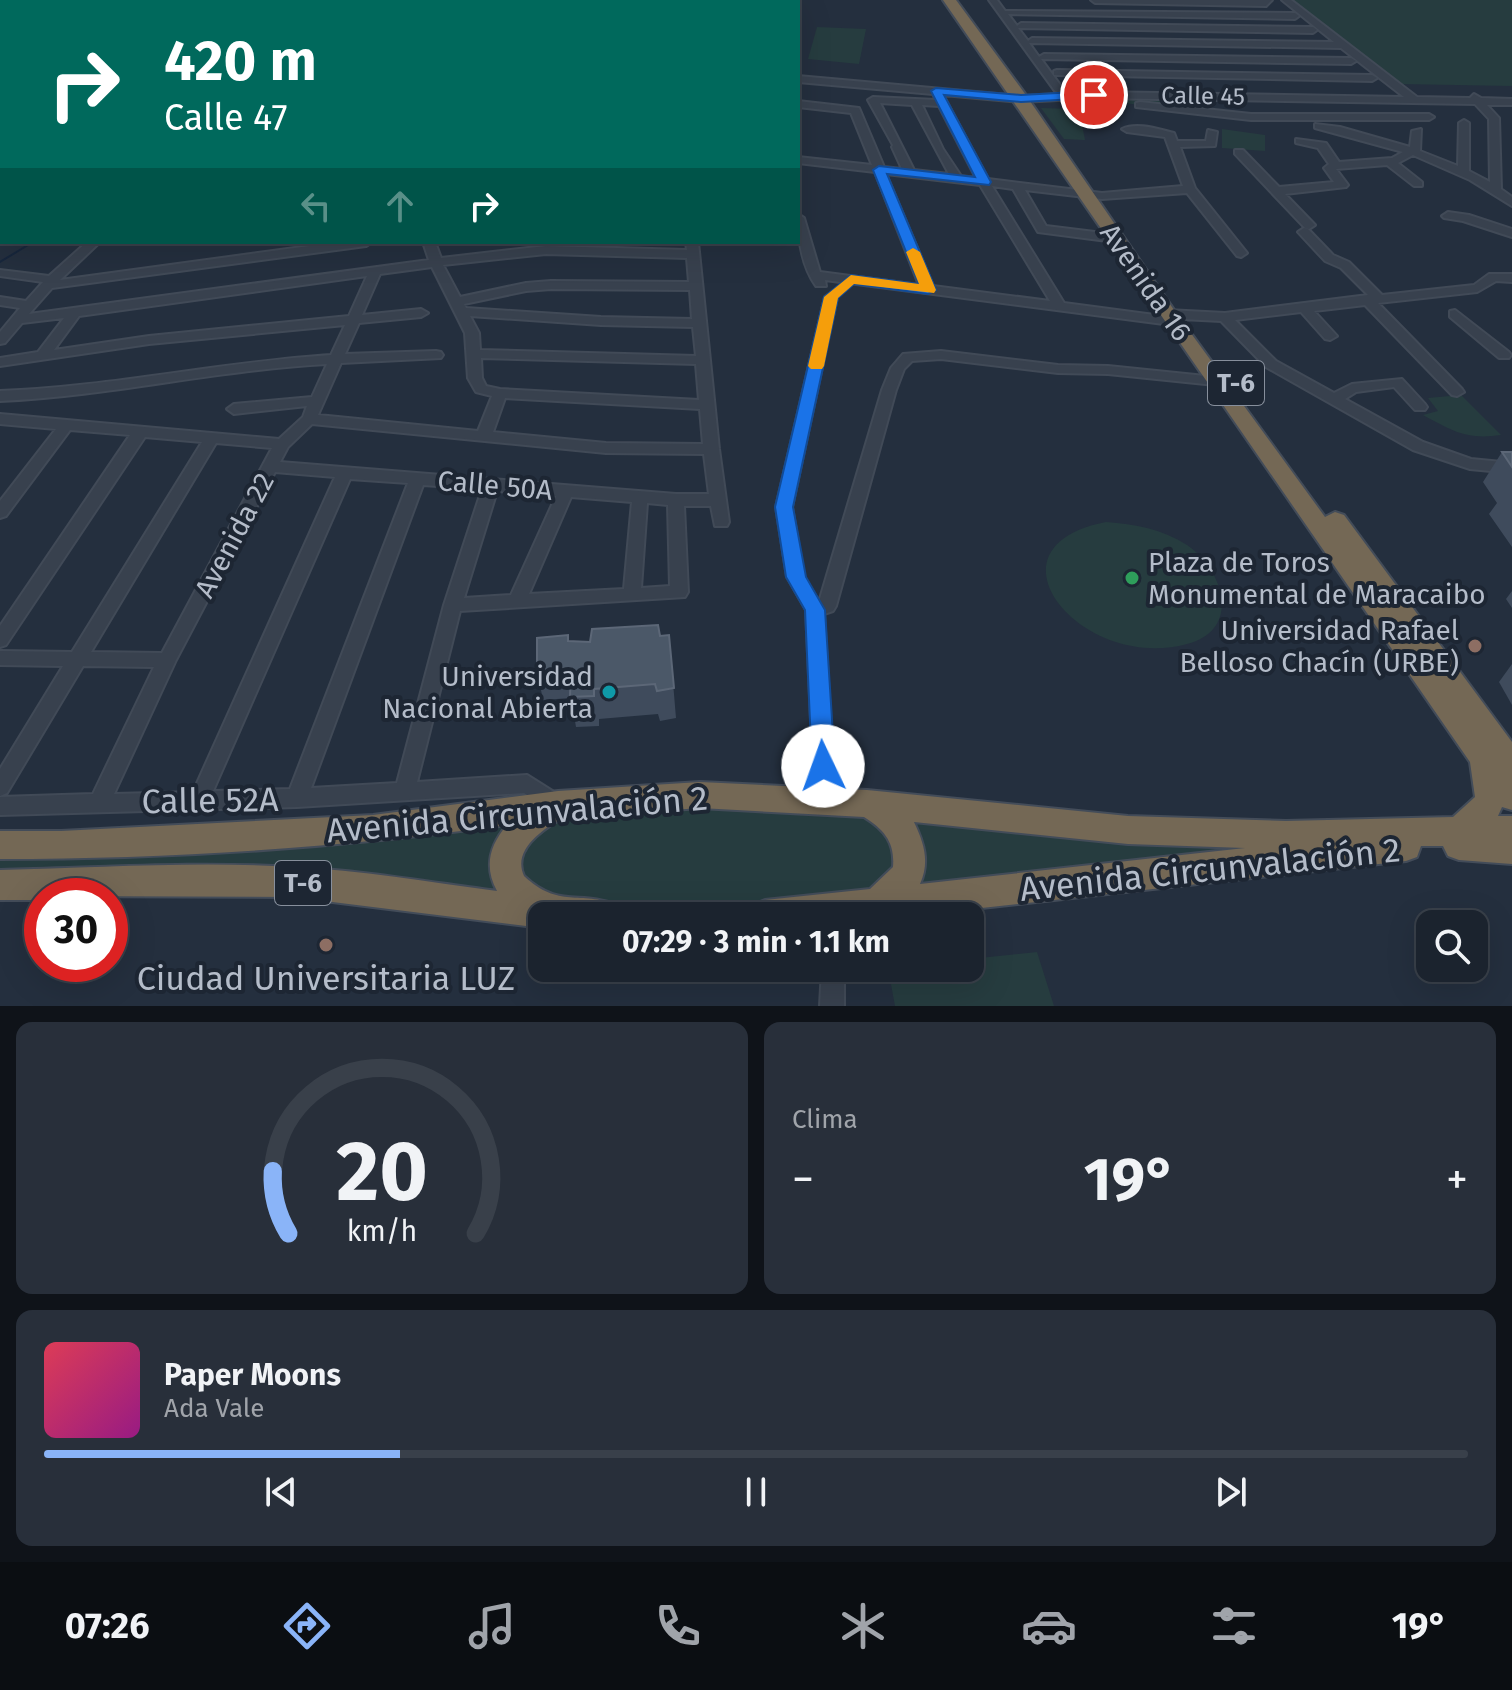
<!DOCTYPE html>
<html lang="es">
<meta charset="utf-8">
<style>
body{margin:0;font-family:"Fira Sans",sans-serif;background:#282f3a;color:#f1f3f6;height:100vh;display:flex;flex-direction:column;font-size:30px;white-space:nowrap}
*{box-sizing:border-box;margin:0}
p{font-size:26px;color:#a0a4aa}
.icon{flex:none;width:44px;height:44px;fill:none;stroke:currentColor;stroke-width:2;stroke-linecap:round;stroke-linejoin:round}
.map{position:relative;height:1006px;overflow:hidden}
.side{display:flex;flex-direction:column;gap:16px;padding:16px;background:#0f1319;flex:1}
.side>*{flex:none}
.guide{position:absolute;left:0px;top:0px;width:800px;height:244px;box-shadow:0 8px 32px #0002,0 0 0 2px #39404a;background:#00695c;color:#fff;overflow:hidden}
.tools{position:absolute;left:1416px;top:910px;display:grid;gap:16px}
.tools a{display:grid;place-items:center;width:72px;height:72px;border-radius:16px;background:#1b232e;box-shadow:0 8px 32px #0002,0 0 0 2px #39404a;font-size:40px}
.speed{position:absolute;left:24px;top:878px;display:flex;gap:16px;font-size:40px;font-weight:700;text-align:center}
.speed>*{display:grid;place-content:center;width:104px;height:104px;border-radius:50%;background:#1b232e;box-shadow:0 8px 32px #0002,0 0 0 2px #39404a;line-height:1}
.speed .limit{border:12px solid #d22;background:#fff;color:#111}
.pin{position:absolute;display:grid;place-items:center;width:68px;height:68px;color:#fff;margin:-34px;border:4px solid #fff;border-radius:50%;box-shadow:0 2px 8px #0007}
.me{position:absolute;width:88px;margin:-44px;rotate:357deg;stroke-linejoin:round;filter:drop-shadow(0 0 6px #0008)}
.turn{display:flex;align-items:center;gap:28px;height:168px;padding:0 32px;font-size:36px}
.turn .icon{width:104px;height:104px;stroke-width:2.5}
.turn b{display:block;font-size:56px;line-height:68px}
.lanes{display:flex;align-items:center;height:76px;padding:0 32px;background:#0003;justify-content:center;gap:40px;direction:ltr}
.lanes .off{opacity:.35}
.big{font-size:60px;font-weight:700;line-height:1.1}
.side .tile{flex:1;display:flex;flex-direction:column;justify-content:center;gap:12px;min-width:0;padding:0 28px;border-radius:16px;background:#282f3a}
.side .dial{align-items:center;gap:0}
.dial svg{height:208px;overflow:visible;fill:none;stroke:#39404a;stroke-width:7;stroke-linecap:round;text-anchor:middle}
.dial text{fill:#f1f3f6;stroke:none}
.song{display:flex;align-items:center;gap:24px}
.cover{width:96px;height:96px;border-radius:12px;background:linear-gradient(135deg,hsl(350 70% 55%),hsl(310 70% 35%))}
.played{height:8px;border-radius:4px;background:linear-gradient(90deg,#8ab4f8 25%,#39404a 25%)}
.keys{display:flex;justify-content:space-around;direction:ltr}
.heat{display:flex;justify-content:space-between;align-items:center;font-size:44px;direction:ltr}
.side .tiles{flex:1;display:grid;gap:16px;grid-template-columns:1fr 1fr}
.tile:last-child{grid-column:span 2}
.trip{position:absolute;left:528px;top:902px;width:456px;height:80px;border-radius:16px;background:#1b232e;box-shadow:0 8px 32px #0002,0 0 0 2px #39404a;font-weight:700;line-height:80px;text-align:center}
.tab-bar{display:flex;height:128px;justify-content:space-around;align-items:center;background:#0b0e12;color:#a0a4aa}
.tab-bar .icon{width:56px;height:56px}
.tab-bar .selected{color:#8ab4f8}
.tab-bar b{font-size:36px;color:#f1f3f6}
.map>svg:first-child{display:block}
</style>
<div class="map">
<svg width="1512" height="1006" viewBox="0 0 1512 1006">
<rect width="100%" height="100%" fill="#242f3e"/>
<g fill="#263c3f">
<polygon points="1291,0 1512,0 1512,86 1399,84"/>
<polygon points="817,27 866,29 859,64 808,59"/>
<polygon points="1100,98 1207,100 1212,112 1102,101"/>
<polygon points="1041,108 1071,109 1074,114 1080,115 1085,140 1064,139"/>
<polygon points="1222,129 1265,135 1265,151 1222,148"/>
<path d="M1461 395 1501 435C1466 440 1453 431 1423 415L1438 411 1428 398Z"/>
<path d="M1106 522C1135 524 1162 529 1187 545 1224 570 1242 630 1187 644 1082 673 976 547 1106 522Z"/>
<polygon points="708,806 858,812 888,828 904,863 880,890 731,907 629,906 558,901 518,882 519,843 557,818"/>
<polygon points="523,814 510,902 0,876 0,850"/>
<polygon points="898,815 1283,845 904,896"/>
<polygon points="1037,952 1054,1006 895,1006 888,968 970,968 970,959"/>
</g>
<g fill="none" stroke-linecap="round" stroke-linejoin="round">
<polyline stroke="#17263c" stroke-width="2" points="0,262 33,242"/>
<g stroke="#414a57" stroke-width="4">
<g id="minor">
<polygon points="9,0 24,0 26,2 11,2"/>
<polygon points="200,0 225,0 227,2 202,2"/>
<rect x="517" y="0" width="8" height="2"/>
<rect x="557" y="0" width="8" height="2"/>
<rect x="597" y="0" width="8" height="2"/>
<rect x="636" y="0" width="8" height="2"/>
<rect x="690" y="0" width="8" height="2"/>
<polygon points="740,0 769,0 771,2 742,2"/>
<path d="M989 0H997L1005 11 1295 13 1299 16 1295 19 1008 14 1017 26 1021 23 1313 27 1317 30 1313 33 1018 28 1028 41 1032 38 1334 42 1282 0H1291L1417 97 1470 98 1474 94 1481 98 1512 99V105H1487L1499 118 1501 189 1512 197V206L1470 180 1413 155 1398 163 1422 182V186H1414L1387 165 1336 169 1348 185 1346 187 1285 194 1315 225 1309 229 1305 228 1235 154V150H1243L1279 187 1334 182 1324 168 1329 164 1318 148 1296 143V139L1326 143 1339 162 1392 158 1403 152 1315 128V124L1340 127 1410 147 1412 131 1421 129 1420 151 1458 166 1459 123 1464 120 1469 123V171L1490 182 1489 119 1475 104 1094 98 1021 102 943 95 988 179 1102 193 1183 186 1165 137 1127 132 1122 129C1137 122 1157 129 1174 133L1177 141H1206L1208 130 1217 132 1215 146 1180 147 1195 188 1247 253 1241 257 1237 256 1187 193 1102 199 1025 190 1046 226 1119 235V241L1115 242 1038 232 1013 189 992 186 1064 303 1162 316V311L1167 310 1225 313 1368 295 1341 268 1325 261 1298 232 1304 228 1308 229 1333 255 1349 262 1382 295 1474 285 1489 274H1512V282L1496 281 1477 292 1378 303 1462 389 1464 392 1457 396 1452 395 1365 305 1314 311 1337 336 1330 340 1325 339 1301 312 1235 320 1276 361 1334 393 1352 384 1402 379 1425 404 1427 407 1425 410H1415L1394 387 1356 392 1345 399 1423 442 1471 459 1512 463V473L1470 469 1413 450 1266 367 1221 321 1182 319 1186 322 1179 326 825 280 826 286H816C801 265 798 239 798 214L804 218 820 272 919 285 875 172 798 163V157L872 165 851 113 798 107V101L859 108 884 167 902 169 892 147 893 145 868 100 873 97 936 100 933 94 798 82V76L1021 96 1094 92 1404 97 1341 48 1029 43 1039 57 1044 54 1351 58 1356 61 1351 64 1041 59 1063 89 1058 92 1055 91ZM880 103 912 105 949 174 914 170ZM922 105 939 106 976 178 961 176 943 149ZM886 174 980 185 1050 301 933 286Z"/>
<polygon points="1091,0 1272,0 1266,6 1095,3"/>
<polygon points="2,4 2,10 0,11 0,5"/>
<polygon points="2,26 2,32 0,33 0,27"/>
<polygon points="0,52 2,53 2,59 0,58"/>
<polygon points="1057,70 1372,75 1377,78 1372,81 1054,75 1054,71"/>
<polygon points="1140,102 1251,114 1429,114 1434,117 1429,120 1251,120 1136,107 1136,103"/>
<polygon points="1448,212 1469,215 1512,229 1512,237 1463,221 1444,218 1442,216"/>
<polygon points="2,233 3,242 0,243 0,234"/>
<path d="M87 242H100L60 280 339 242H372L366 246 52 288 29 314 429 260 423 242H435L441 258 546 246 687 250 686 242H698L719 449 729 522 727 526H715L711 506H684L688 592 685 597 460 611 417 782 527 775 565 799 568 805 565 811 558 814 524 793 297 807 0 815V797L93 794 154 667 83 666 7 793 0 796V769L63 666 0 665V651L72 652 202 442 145 437 6 645 0 647V626L130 435 70 430 6 516 0 518V501L56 429 0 424V414L279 439 303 417 307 406 234 414 227 409 234 404 312 397 327 364C217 370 110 396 0 401V391C111 387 220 362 331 355L345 325 149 344 0 366V358L38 352 64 318 22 323 5 343 0 344V332L20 308 0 305V297L26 301 43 282 0 276V270L49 276ZM546 254 687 258 689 282 551 281 526 283 460 297 443 265ZM432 267 465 333 468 378 476 392 492 396 478 431 318 415 341 363 441 358 443 355 441 352 436 351 345 354 359 323 421 317 428 313 421 309 362 315 380 274ZM367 276 349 316 149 336 54 350 79 316ZM551 289 690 290 692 319 601 317 466 308 464 304 526 291ZM470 316 601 325 693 327 696 356 480 350 479 333ZM481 358 696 364 699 400 500 389 486 386 482 378ZM505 398 700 409 703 444 606 443 493 432ZM312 424 606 453 704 454 709 494H676L280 462 288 447ZM216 443 272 448 162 653 91 652ZM275 472 335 477 193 792 114 794 176 660ZM350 479 408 483 290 789 213 791ZM423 485 482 489 444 605 397 783 311 788ZM497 491 556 496 511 595 464 598ZM571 497 632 502 624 589 529 594ZM647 503 668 505 670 586 641 588Z"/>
<polygon points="831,293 837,297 792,507 804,577 819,602 882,390 891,368 903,354 941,351 1058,365 1108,366 1215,377 1222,381 1215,385 1108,374 1058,373 941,359 912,361 904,369 896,390 836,606 833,611 824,614 833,764 858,803 855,809 848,812 841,809 822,781 800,805 793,808 786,805 783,799 813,763 806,610 787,577 776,507 825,297"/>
<polygon points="1455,310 1509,352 1511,355 1509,358 1499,358 1450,317 1450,311"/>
<polygon points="822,968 844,968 844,1006 820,1006"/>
</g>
</g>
<g stroke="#434c59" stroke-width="4">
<path id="highway" d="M943 0H956L1023 91 1174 310 1325 517 1335 512 1344 515 1512 742V810L1502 807 1498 816H1512V864L1459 860 1448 856 1443 846H1421L1417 857 1406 861 909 916H748L753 905 765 900 870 889 893 867C895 843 885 830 864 817L700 808 562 818C542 830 512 850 524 876 559 909 580 890 617 905L622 916H542V928L292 897 42 896V900H0V870C97 868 195 861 292 867 360 870 429 882 497 891 484 867 489 846 507 825 339 848 169 859 0 859V831H61L373 815 558 791 700 782 867 790 1128 816 1286 821 1453 817 1475 797 1470 762ZM914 822 1128 844 1245 848 920 884C930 862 924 843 914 822Z"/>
</g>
<use href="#minor" fill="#38414e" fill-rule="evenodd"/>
<use href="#highway" fill="#746855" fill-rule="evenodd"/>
</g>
<g fill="#3f4b5c">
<polygon points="1502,452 1512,452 1512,547 1489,514 1497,503 1483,482"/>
<polygon points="1512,591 1512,608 1506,599"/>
<polygon points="669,635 676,718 660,721 658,714 599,719 599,726 576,727 571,698 543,700 537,670 569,641 590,642"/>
<polygon points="1512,664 1512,705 1499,682"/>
</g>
<g fill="#4b5868" stroke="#5c6777" stroke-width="2">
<polygon points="1502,452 1512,452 1512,467"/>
<polygon points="658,625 660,636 669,635 674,688 657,691 655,684 594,689 594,696 570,697 571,668 537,670 537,638 568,635 568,641 590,642 592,629"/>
</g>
<polygon fill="#1a73e8" stroke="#114b97" stroke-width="2" points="936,88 1021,95 1094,91 1099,95 1094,98 1021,102 944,95 991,182 989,185 887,174 936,290 928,294 854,284 838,298 793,507 806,577 825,610 835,766 831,773 823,776 815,773 812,766 805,610 786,577 775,507 824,297 851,275 919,284 873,170 879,166 975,177 931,91"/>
<polygon fill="#f59e0b" points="913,248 920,252 936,290 934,293 854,284 838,298 824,366 822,369 811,369 808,366 824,297 851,275 919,284 906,252"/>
<circle fill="#2e9e5b" stroke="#1d2633" stroke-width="3" cx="1132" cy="578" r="8"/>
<g fill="#8d6e63" stroke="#1d2633" stroke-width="3">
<circle cx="1475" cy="646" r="8"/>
<circle cx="326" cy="945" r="8"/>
</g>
<circle fill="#0f9aa8" stroke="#1d2633" stroke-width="3" cx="609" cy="692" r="8"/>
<g text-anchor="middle" stroke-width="8" stroke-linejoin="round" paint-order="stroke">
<g font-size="24" fill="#b4bcc9" stroke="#1d2633">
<text transform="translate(1203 96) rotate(1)" y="8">Calle 45</text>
</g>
<g fill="#1d2633" stroke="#878f9c" stroke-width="2">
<rect x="1208" y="361" width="56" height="44" rx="6"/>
<rect x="275" y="861" width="56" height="44" rx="6"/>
</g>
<g font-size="26" font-weight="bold" fill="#b4bcc9">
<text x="1236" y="392">T-6</text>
<text x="303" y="892">T-6</text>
</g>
<g font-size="28" fill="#b4bcc9" stroke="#1d2633">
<text transform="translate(1146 282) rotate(55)" y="10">Avenida 16</text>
<text transform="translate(495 485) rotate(5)" y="10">Calle 50A</text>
<text transform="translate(234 535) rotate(-62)" y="10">Avenida 22</text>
</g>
<g font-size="28" fill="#b4bcc9" stroke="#1d2633" text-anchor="end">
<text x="1148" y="572" text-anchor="start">Plaza de Toros<tspan x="1148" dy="32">Monumental de Maracaibo</tspan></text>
<text x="1459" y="640">Universidad Rafael<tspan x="1459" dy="32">Belloso Chacín (URBE)</tspan></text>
<text x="593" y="686">Universidad<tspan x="593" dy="32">Nacional Abierta</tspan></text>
</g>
<g font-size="34" fill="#b4bcc9" stroke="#1d2633">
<text transform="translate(210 800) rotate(-1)" y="12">Calle 52A</text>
<text transform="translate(517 814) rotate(-5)" y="12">Avenida Circunvalación 2</text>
<text transform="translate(1210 869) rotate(-6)" y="12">Avenida Circunvalación 2</text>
</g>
<g font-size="34" fill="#b4bcc9" stroke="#1d2633">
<text x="326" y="990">Ciudad Universitaria LUZ</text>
</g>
</g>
</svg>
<div class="tools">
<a><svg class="icon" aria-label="search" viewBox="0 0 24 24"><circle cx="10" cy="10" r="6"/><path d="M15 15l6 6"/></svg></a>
</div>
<div class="speed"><div class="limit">30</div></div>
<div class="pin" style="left:1094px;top:95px;background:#d93025"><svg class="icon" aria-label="arrive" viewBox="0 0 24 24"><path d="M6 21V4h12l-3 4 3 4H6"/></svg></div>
<svg class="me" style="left:823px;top:766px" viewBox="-20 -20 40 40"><circle r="19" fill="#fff"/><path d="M0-13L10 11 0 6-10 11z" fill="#1a73e8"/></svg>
<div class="trip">07:29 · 3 min · 1.1 km</div>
<div class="guide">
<div class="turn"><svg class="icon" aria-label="right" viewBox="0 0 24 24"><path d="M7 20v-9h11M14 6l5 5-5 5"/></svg><div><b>420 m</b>Calle 47</div></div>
<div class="lanes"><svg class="icon off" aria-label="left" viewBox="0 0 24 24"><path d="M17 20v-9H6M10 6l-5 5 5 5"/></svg><svg class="icon off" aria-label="ahead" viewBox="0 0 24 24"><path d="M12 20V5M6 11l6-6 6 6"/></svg><svg class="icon" aria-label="right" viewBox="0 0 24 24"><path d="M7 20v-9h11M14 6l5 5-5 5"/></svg></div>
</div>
</div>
<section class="side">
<div class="tiles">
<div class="tile dial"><svg viewBox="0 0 100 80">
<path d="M14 69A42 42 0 1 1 86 69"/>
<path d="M14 69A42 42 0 0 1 8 45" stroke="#8ab4f8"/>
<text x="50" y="56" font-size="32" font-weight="700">20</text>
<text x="50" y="72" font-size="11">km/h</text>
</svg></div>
<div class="tile"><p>Clima</p>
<div class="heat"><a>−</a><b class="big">19°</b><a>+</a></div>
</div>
<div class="tile">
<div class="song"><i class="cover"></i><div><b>Paper Moons</b><p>Ada Vale</p></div></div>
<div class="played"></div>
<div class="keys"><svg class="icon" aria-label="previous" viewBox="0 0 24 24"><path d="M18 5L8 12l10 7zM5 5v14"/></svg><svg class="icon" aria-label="pause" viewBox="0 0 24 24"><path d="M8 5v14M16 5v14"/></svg><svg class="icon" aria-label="next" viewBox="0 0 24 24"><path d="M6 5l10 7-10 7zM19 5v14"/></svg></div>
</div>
</div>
</section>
<nav class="tab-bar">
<b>07:26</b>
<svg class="icon selected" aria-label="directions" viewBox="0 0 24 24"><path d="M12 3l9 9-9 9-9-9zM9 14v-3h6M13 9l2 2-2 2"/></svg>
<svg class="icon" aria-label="music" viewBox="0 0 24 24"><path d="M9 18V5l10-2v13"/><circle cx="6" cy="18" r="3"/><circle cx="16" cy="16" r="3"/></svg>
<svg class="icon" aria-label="phone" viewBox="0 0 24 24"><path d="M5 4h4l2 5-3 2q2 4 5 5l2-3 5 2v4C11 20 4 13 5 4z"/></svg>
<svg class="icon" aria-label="climate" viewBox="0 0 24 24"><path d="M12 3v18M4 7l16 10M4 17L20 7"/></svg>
<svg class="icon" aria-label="car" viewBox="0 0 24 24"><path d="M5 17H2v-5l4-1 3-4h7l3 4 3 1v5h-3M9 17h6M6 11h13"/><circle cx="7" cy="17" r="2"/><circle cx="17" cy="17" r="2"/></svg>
<svg class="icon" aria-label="filters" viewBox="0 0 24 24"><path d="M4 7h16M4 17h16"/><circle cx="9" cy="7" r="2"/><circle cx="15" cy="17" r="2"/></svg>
<b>19°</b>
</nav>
